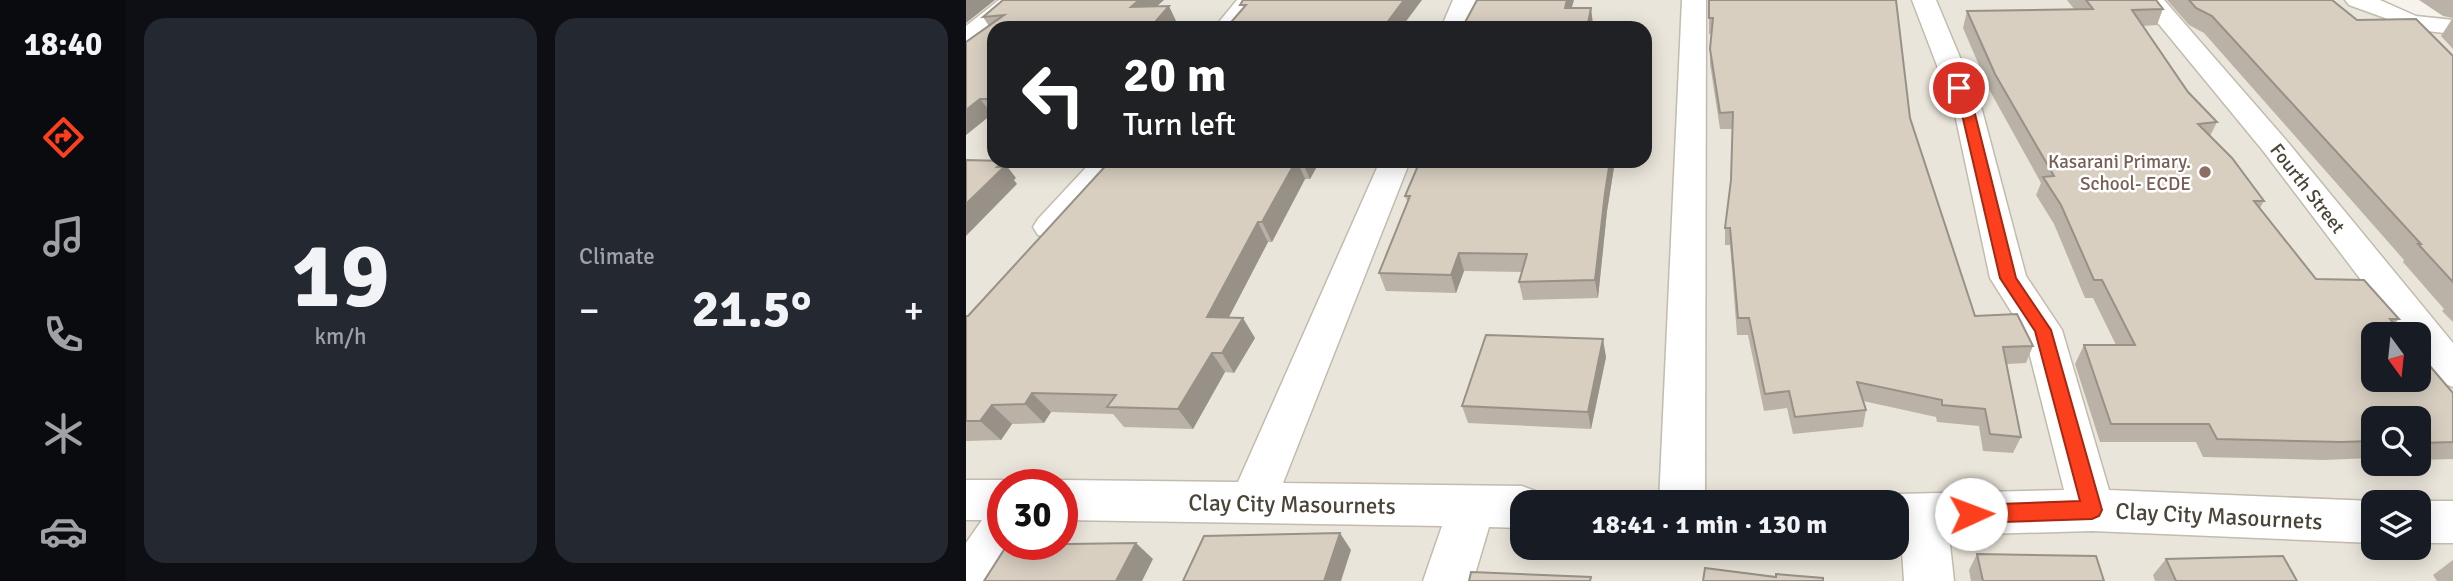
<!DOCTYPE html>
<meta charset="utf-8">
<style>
body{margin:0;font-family:Signika,sans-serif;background:#242831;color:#f1f3f6;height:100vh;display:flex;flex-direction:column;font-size:26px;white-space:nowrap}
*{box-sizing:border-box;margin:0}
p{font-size:23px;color:#9ea1a6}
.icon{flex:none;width:38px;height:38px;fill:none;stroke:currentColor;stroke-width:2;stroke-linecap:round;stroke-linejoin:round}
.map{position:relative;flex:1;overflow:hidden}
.sheet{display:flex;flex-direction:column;gap:18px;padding:18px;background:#0d0f14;width:840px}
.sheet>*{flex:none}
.top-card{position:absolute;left:21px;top:21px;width:665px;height:147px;border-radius:21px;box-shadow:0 4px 18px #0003;background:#202124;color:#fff;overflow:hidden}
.needle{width:46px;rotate:165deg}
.fabs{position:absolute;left:1395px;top:322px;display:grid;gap:14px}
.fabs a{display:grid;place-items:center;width:70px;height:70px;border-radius:14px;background:#171b24;box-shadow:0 4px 18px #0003;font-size:35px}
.speed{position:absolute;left:21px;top:469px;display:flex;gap:14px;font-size:35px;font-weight:700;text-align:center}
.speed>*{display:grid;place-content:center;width:91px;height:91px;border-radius:50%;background:#171b24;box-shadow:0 4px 18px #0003;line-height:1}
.speed .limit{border:10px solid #d22;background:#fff;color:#111}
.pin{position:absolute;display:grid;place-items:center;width:60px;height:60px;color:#fff;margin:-30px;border:4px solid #fff;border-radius:50%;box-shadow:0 2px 7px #0007}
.me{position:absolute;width:77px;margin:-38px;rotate:88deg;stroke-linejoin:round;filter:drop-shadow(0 0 5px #0008)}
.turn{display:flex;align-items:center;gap:24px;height:147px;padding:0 21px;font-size:32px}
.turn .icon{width:91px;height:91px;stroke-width:2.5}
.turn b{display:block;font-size:49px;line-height:60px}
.big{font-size:52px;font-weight:700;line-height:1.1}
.sheet .widget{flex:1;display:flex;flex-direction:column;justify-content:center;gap:10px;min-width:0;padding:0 24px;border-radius:21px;background:#242831}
.sheet .dial{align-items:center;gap:0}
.dial b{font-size:91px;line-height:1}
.heat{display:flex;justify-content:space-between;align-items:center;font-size:38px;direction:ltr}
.sheet .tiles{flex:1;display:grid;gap:18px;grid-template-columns:repeat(2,1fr)}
.trip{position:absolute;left:544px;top:490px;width:399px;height:70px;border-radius:21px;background:#171b24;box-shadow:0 4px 18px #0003;font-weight:700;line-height:70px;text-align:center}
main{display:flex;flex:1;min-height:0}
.tabs{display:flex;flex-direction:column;width:126px;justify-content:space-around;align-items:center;background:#090b0e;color:#9ea1a6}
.tabs .icon{width:49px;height:49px}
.tabs .selected{color:#fc3f1d}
.tabs b{font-size:32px;color:#f1f3f6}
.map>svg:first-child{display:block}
</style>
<main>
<nav class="tabs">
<b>18:40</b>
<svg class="icon selected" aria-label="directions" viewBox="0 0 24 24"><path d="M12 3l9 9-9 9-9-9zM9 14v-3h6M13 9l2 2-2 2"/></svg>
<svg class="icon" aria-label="music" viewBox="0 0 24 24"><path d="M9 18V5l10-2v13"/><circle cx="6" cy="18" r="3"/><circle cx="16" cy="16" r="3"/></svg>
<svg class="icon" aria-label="phone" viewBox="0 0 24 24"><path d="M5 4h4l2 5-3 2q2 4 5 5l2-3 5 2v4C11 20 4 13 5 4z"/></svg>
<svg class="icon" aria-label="climate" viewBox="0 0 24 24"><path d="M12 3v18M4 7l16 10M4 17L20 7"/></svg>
<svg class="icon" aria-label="car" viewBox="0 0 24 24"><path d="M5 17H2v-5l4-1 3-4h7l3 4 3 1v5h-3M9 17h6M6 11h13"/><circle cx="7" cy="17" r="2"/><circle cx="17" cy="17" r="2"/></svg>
</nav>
<section class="sheet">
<div class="tiles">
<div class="widget dial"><b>19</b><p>km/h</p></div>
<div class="widget"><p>Climate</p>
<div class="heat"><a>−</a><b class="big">21.5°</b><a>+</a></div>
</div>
</div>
</section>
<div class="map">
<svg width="1487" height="581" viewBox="0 0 1487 581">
<rect width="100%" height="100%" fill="#f6f3ec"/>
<path fill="#eae5da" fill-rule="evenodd" d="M0 0H1400L1449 15 1487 17V581H0ZM28 28H679V161H28ZM1407 334H1452V380H1407ZM1407 418H1452V464H1407ZM37 485H96V544H37ZM556 502H931V548H556ZM1407 502H1452V548H1407Z"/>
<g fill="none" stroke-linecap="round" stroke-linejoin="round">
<g stroke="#c2bbae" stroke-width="3">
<g id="minor">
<polygon points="33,0 60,0 9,43 0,46 0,26"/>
<polygon points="271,0 296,0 273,28 248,28"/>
<polygon points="487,0 511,0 499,28 475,28"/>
<polygon points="716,0 740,0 739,502 693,502"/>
<polygon points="946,0 970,0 1016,110 1060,276 1096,330 1143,490 1407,501 1411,502 1407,502 1407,543 1126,531 983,535 988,581 938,581 935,536 931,536 931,502 913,502 914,500 931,494 1098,490 1058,332 1024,278 988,110"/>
<path d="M1173 0H1198L1320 140 1487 343V387C1462 378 1452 360 1452 334H1436L1298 152Z"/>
<polygon points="1379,0 1414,0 1450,16 1487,20 1487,34 1435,28 1419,18 1383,5"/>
<polygon points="126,161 158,161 96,235 84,238 72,235 67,227 72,219"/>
<polygon points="414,161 444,161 317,483 556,486 572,492 577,502 556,502 556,528 523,527 507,581 457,581 476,526 96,520 96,485 82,485 96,480 272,482"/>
<polygon points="0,480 37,480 51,485 37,485 37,544 54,544 31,581 0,581 0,543 16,520 0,520"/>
<polygon points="1452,501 1487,501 1487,543 1452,543 1452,502 1448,502"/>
</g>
</g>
<use href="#minor" fill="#fff" fill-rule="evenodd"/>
</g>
<g fill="#bab2a6">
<polygon points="198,0 190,6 210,21 28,28 28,114 26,114 0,135 23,26 17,17"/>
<polygon points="743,0 944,118 1009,316 1067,346 1060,363 1041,364 1055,437 1047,453 1017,451 1013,426 971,422 970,417 897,401 900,410 897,427 827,434 821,408 798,411 782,335 771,335 764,245 759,245 759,228 765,180 766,129 754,129 744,64 745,34 743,34"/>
<polygon points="1101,0 1190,0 1197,9 1191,25 1177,26 1222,92 1251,122 1244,136 1298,201 1294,208 1350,279 1433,319 1428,324 1487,393 1487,459 1452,460 1452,418 1407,418 1407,458 1358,460 1237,457 1230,442 1134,442 1109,364 1118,345 1150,345 1127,298 1119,298 1088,224 1070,195 1075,183 1024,91 997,28 1001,11 1108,9"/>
<polygon points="1201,0 1366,0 1391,20 1487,56 1487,322 1476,311 1478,309 1437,262 1438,260 1321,127 1238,33 1223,25"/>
<polygon points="1453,0 1487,0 1487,18 1477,16"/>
<polygon points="1486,19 1487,19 1487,49 1475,36"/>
<polygon points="144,161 354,161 344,179 339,179 306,242 302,242 263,317 289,338 268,373 259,372 227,429 158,427 147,414 85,412 78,423 46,424 35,440 0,441 0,316 2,316"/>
<polygon points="454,161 649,161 641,211 632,298 557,300 553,282 556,272 498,271 490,293 420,291 413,273 442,203 439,196"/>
<polygon points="640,357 625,429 502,423 496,406"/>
<polygon points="1011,554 1138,581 1005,581 1003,570"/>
<polygon points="1200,559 1331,581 1189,581 1187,575"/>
<polygon points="1487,560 1487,581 1471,581 1467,575"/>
</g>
<g fill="#979187">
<polygon points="0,0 29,0 0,23"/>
<polygon points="173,0 198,0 173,22 165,7"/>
<polygon points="438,0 456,0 435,28 417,28"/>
<polygon points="601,0 608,0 601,24 599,8"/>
<polygon points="203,6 210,21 204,28 184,28"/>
<polygon points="625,8 627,24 626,28 621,28"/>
<polygon points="14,99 26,114 0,135 0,110"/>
<polygon points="37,161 50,178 48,180 51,184 0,236 0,204 31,167"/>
<polygon points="330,161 331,161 339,179 306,242 296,222"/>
<polygon points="336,161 354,161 344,179"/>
<polygon points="644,161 649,161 641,211 632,298 629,280 639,193"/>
<polygon points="292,222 302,242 253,336 241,317"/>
<polygon points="493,253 498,271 490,293 485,275"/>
<polygon points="277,318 289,338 268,373 256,353"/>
<polygon points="637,339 640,357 625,429 622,412"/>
<polygon points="246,353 259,372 227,429 212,409"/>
<polygon points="66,393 85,412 78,423 59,404"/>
<polygon points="26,405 46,424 35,440 14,421"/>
<polygon points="374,533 385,550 375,581 358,581"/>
<polygon points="170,543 187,559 176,581 150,581"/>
</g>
<g fill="#d8cfc1" stroke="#979187" stroke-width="2">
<polygon points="37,0 173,0 165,7 203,6 184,28 28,28 28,99 14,99 0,110 0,42 38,15 17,17"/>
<polygon points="277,0 438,0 417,28 260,28 280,5 274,5"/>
<polygon points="511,0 601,0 599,8 625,8 621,28 496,28"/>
<polygon points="743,0 930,0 944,118 1009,316 1051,314 1067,346 1037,347 1055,437 1024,434 1019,409 976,405 976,400 891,382 900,410 829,417 823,391 799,394 783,318 772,318 764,228 759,228 765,180 767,112 754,113 744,49 747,18 743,18"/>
<polygon points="1120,0 1190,0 1197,9 1166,10 1222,92 1251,122 1232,124 1266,158 1298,201 1288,201 1350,279 1398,280 1433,319 1424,319 1437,334 1407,334 1407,380 1452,380 1452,352 1487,393 1487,442 1454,443 1452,441 1452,418 1407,418 1407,441 1375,442 1251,439 1243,424 1145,424 1118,345 1169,345 1136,280 1128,280 1095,205 1077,177 1088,176 1029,74 1001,11 1127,9"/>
<polygon points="1223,0 1366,0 1391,20 1450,19 1487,56 1487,282 1452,244 1455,244 1246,16 1230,8"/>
<polygon points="0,160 37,161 31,167 38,167 0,204"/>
<polygon points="144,161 330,161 296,222 292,222 241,317 277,318 256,353 246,353 212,409 141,407 150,395 66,393 59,404 26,405 14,421 0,421 0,316 2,316"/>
<polygon points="454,161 644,161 639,193 629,280 553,282 561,254 493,253 485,275 413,273 444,196 439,196"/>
<polygon points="520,335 637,339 622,412 496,406"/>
<polygon points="374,533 358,581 217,581 238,536"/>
<polygon points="170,543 150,581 18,581 41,545"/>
<polygon points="1011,554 1130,556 1138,581 1017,581"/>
<polygon points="1317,556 1331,581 1210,581 1200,559"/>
<polygon points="739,568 810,577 810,574 857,578 857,581 737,581"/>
<polygon points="505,572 625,577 624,581 503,581"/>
</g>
<polygon fill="#fc3f1d" stroke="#a42913" stroke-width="2" points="993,85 999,88 1008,110 1050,278 1085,330 1136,510 1133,516 1126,519 1005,523 998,521 995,514 998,508 1005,505 1114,501 1069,331 1034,278 995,110 987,88"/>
<circle fill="#8d6e63" stroke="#fff" stroke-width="2.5" cx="1239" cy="172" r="7"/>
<g text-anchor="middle" stroke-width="5" stroke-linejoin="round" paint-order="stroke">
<g font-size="19" fill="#785e54" stroke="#fff" text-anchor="end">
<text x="1225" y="168">Kasarani Primary.<tspan x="1225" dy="22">School- ECDE</tspan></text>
</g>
<g font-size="19" fill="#4b4439" stroke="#fff">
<text transform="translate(1342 188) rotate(52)" y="7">Fourth Street</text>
</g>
<g font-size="23" fill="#4b4439" stroke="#fff">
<text transform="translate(326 504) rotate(1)" y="8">Clay City Masournets</text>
<text transform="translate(1253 516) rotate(3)" y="8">Clay City Masournets</text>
</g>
</g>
</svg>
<div class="fabs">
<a><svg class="needle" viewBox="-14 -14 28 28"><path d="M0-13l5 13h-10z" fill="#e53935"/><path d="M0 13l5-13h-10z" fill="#9ea1a6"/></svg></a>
<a><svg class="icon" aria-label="search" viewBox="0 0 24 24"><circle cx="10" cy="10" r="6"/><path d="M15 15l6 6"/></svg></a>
<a><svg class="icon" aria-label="layers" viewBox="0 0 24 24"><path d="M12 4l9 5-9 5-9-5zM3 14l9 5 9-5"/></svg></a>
</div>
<div class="speed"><div class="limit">30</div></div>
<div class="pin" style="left:993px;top:88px;background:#d93025"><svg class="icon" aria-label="arrive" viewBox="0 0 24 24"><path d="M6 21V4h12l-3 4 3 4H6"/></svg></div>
<svg class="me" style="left:1005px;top:514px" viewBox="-20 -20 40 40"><circle r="19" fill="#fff"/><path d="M0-13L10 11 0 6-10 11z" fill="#fc3f1d"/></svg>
<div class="trip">18:41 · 1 min · 130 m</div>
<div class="top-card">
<div class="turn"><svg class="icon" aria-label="left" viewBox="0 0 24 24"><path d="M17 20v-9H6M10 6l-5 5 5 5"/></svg><div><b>20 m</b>Turn left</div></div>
</div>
</div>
</main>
